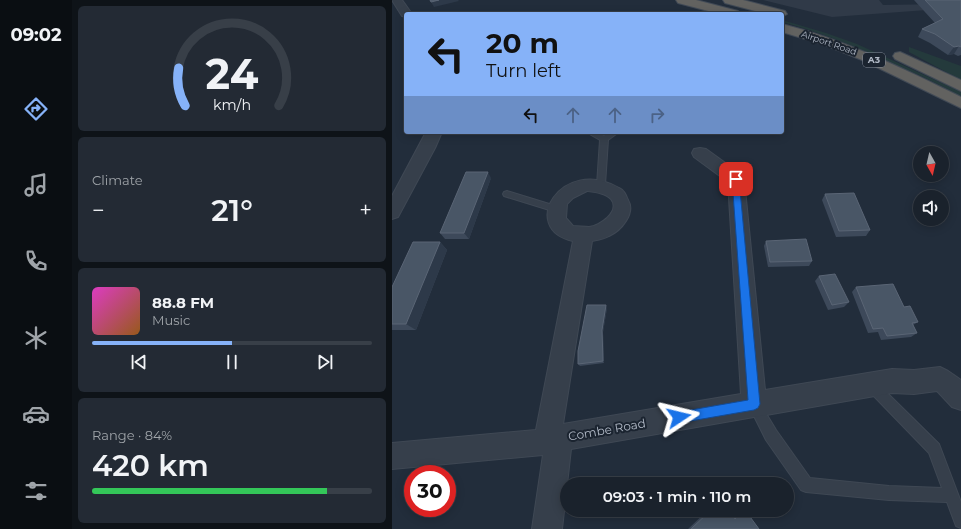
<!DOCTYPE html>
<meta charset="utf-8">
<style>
body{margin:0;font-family:Montserrat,sans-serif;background:#232a34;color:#f1f3f6;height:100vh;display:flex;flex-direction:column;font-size:15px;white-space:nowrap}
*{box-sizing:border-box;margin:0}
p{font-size:13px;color:#9fa4a9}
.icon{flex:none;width:22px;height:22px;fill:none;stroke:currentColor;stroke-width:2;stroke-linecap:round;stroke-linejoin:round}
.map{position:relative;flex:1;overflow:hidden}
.drawer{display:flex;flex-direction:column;gap:6px;padding:6px;background:#0e1318;width:320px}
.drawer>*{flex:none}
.top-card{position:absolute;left:12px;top:12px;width:380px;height:122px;border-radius:4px;box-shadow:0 2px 10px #0003,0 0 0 1px #383f48;background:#86b2f8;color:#111;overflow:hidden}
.needle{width:26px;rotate:172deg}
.buttons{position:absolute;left:521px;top:146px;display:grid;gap:8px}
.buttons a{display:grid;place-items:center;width:36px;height:36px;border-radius:50%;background:#1a222c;box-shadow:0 2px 10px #0003,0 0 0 1px #383f48;font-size:20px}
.speed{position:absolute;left:12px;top:465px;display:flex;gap:8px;font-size:20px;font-weight:700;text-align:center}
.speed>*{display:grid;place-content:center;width:52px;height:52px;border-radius:50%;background:#1a222c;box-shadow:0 2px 10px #0003,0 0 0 1px #383f48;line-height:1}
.speed .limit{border:6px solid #d22;background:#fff;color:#111}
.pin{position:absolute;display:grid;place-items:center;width:34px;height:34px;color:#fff;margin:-17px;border-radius:8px;box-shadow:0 2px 6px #0006}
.me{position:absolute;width:44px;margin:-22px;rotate:80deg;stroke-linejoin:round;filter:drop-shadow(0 0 3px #0008)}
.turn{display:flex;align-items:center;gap:14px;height:84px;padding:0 16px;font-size:18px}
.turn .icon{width:52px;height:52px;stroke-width:2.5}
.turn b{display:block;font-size:28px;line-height:34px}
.lanes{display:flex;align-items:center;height:38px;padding:0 16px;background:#0003;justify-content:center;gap:20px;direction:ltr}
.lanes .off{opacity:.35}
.big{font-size:30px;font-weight:600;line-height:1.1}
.drawer .tile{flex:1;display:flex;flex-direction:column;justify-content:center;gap:6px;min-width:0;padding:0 14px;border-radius:6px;background:#232a34}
.drawer .dial{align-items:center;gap:0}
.dial svg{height:104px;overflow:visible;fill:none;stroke:#383f48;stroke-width:7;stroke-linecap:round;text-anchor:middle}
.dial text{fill:#f1f3f6;stroke:none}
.song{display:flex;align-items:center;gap:12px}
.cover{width:48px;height:48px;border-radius:6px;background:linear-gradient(135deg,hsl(310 70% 55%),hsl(30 70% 35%))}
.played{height:4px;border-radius:2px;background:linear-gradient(90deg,#86b2f8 50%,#383f48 50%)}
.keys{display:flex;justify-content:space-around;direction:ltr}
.heat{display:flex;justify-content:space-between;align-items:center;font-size:22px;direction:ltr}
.charge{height:6px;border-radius:3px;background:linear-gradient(90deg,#34c759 84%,#383f48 0)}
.trip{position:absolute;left:168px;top:477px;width:234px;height:40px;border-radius:20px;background:#1a222c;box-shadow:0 2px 10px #0003,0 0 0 1px #383f48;font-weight:600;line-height:40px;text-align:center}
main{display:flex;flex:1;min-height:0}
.tabs{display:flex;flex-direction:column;width:72px;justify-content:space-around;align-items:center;background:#0a0e12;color:#9fa4a9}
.tabs .icon{width:28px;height:28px}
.tabs .active{color:#86b2f8}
.tabs b{font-size:18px;color:#f1f3f6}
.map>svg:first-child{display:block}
</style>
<main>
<nav class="tabs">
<b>09:02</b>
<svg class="icon active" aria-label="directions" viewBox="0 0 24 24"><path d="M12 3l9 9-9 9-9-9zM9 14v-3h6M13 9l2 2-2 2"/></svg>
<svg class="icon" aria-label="music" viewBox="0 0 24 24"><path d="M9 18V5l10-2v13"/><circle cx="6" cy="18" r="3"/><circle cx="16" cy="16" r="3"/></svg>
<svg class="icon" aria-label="phone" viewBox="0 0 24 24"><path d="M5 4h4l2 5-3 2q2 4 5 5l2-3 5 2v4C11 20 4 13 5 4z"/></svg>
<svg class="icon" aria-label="climate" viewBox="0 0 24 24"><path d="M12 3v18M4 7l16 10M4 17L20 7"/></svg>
<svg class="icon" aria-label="car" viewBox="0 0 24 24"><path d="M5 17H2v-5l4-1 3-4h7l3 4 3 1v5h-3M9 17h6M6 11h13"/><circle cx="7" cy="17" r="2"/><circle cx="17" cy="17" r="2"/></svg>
<svg class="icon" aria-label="filters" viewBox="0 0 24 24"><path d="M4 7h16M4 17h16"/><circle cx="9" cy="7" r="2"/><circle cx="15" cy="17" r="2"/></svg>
</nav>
<section class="drawer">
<div class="tile dial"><svg viewBox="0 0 100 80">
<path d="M14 69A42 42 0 1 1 86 69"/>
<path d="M14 69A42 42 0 0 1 9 40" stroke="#86b2f8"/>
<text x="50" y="56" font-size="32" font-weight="700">24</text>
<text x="50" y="72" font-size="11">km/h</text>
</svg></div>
<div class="tile"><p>Climate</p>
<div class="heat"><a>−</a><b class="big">21°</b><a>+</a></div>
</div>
<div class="tile">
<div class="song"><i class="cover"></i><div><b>88.8 FM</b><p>Music</p></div></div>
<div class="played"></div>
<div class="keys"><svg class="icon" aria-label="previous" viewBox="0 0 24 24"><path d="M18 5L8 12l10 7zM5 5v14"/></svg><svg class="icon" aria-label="pause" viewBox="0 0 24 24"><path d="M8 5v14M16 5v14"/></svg><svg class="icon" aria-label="next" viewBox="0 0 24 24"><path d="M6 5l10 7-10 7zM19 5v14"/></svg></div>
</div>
<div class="tile"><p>Range · 84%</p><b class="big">420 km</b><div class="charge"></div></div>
</section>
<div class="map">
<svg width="569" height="529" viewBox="0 0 569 529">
<rect width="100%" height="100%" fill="#222d3b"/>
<polygon fill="#303a48" points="371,0 487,0 491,5 555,4 562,8 440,17"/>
<g fill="#243a3c">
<path d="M390 20 434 33 465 44 565 90 569 92V97C549 85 529 76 508 67 470 49 431 33 390 22Z"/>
<polygon points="517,47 569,66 569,80 517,52"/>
</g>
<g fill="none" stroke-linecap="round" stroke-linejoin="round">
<g stroke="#3f4854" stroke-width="2">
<g id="service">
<polygon points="194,132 204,132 212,136 217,132 227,132 216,140 213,185 209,188 205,185 208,140"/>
<polygon points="115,191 167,207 169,209 164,212 112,196 111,194 112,192"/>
<polygon points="479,379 483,381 547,444 569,502 569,528 564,526 555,502 497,500 414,492 409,490 374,440 356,404 358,400 362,398 366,400 384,430 418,478 497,486 550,488 537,453 475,389 473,385 475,381"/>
</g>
</g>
<g stroke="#3f4854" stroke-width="2">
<g id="minor">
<polygon points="0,0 10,0 20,14 14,14 14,17 10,16"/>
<polygon points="34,132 50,132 43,148 6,217 0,219 0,196"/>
<path d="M308 148 314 149 350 175 352 179 373 390 500 369 522 370 548 367 556 371 569 380V410L560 407 545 391 522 394 500 393 179 449 170 529H140L151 455 0 469V443L144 430 181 241C126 229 169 155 227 188 232 190 234 195 236 200 244 213 229 231 217 236 212 239 205 240 200 241L171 424 349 394 336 182 302 157 300 153 302 149ZM195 191C203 192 213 193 219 199 229 212 207 226 197 227 192 227 186 226 181 226L174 218 175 204 181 198Z"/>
</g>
</g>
<g stroke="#414a56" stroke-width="2">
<g id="trunk">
<polygon points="284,0 304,0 346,11 348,14 328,14 286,3"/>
<polygon points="331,0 351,0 393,11 395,14 390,17 390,14 375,14 333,3"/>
<path d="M390 24C454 40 510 68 569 97V108L470 60 433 45 390 32Z"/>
<polygon points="508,52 569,80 569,91 503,59 501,56 503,53"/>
</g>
</g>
<use href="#service" fill="#363f4b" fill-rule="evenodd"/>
<use href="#minor" fill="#363f4b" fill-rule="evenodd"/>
<use href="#trunk" fill="#626260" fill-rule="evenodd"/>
</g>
<g fill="#3d495a">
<polygon points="522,0 569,0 569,55 566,56 562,54 556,55 538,43 526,37 530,29 543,23"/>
<polygon points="99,178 77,239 53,239 48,233"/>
<polygon points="433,194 478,230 474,236 444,237 430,200"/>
<polygon points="374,241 420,261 417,266 376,267 372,246"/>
<polygon points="48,242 55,250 24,330 0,330 0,287"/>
<polygon points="427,276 457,302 452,307 436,310 423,281"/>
<polygon points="464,287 512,307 526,322 521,325 525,333 519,337 489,340 486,332 476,333 460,292"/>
<polygon points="215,308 211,332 212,363 188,366 186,364"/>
<polygon points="316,510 336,510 341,517 347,510 353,510 367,529 296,529"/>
</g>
<g fill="#2d3949">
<polygon points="47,0 66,0 67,1 42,7 39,2"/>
<polygon points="567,46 562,54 556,55 562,47"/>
<polygon points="96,172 99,178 77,239 72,233"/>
<polygon points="48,242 55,250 24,330 14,324"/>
<polygon points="214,305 215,308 211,332 212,363 211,361 210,330"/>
</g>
<g fill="#495666" stroke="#5a6575">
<polygon points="38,0 47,0 39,2"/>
<polygon points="533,0 569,0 569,47 567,46 562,47 543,34 530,29 551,19"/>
<polygon points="74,172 96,172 72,233 48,233"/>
<polygon points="462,193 478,230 447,231 433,194"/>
<polygon points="414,239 420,261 378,262 374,241"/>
<polygon points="21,242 48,242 14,324 0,324 0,287"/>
<polygon points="443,274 457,302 440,305 427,276"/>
<polygon points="501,284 512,307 518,306 526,322 520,323 525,333 495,336 491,328 481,329 464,287"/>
<polygon points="195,305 214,305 210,330 211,361 186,364 186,351"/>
<polygon points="319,510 336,510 343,519 352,510 353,510 367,529 299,529"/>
</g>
<polygon fill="#1a73e8" stroke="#114b97" points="344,176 347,179 368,404 366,408 362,410 287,423 283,421 281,417 283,413 287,412 356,400 340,179"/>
<g text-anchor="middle" stroke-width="4" stroke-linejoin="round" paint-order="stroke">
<g font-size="9" fill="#b2bac7" stroke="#1b2430">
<text transform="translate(437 43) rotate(19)" y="3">Airport Road</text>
</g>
<rect fill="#1b2430" stroke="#858d9a" stroke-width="1" x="471" y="53" width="22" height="14" rx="3"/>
<g font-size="9" font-weight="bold" fill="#b2bac7">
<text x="482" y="63">A3</text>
</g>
<g font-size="12" fill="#b2bac7" stroke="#1b2430">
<text transform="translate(215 430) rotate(-10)" y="4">Combe Road</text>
</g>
</g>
</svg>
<div class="buttons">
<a><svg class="needle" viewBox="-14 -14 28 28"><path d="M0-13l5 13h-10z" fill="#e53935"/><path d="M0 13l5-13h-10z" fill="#9fa4a9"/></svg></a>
<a><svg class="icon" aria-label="sound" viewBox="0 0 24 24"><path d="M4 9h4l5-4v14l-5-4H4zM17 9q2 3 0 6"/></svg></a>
</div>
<div class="speed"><div class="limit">30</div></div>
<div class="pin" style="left:344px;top:179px;background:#d93025"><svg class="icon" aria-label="arrive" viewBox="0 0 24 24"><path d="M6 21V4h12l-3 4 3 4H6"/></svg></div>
<svg class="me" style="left:287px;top:417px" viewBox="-20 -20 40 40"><path d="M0-17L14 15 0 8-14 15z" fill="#1a73e8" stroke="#fff" stroke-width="4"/></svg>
<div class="trip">09:03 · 1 min · 110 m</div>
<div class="top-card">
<div class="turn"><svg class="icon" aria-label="left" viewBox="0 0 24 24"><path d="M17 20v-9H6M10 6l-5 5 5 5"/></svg><div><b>20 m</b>Turn left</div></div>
<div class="lanes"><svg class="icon" aria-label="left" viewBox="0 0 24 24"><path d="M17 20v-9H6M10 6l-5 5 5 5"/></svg><svg class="icon off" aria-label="ahead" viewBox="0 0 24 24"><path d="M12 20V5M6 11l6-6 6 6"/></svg><svg class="icon off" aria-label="ahead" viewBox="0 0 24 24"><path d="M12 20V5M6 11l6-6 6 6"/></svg><svg class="icon off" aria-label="right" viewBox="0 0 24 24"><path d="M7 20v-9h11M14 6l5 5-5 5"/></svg></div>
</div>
</div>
</main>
